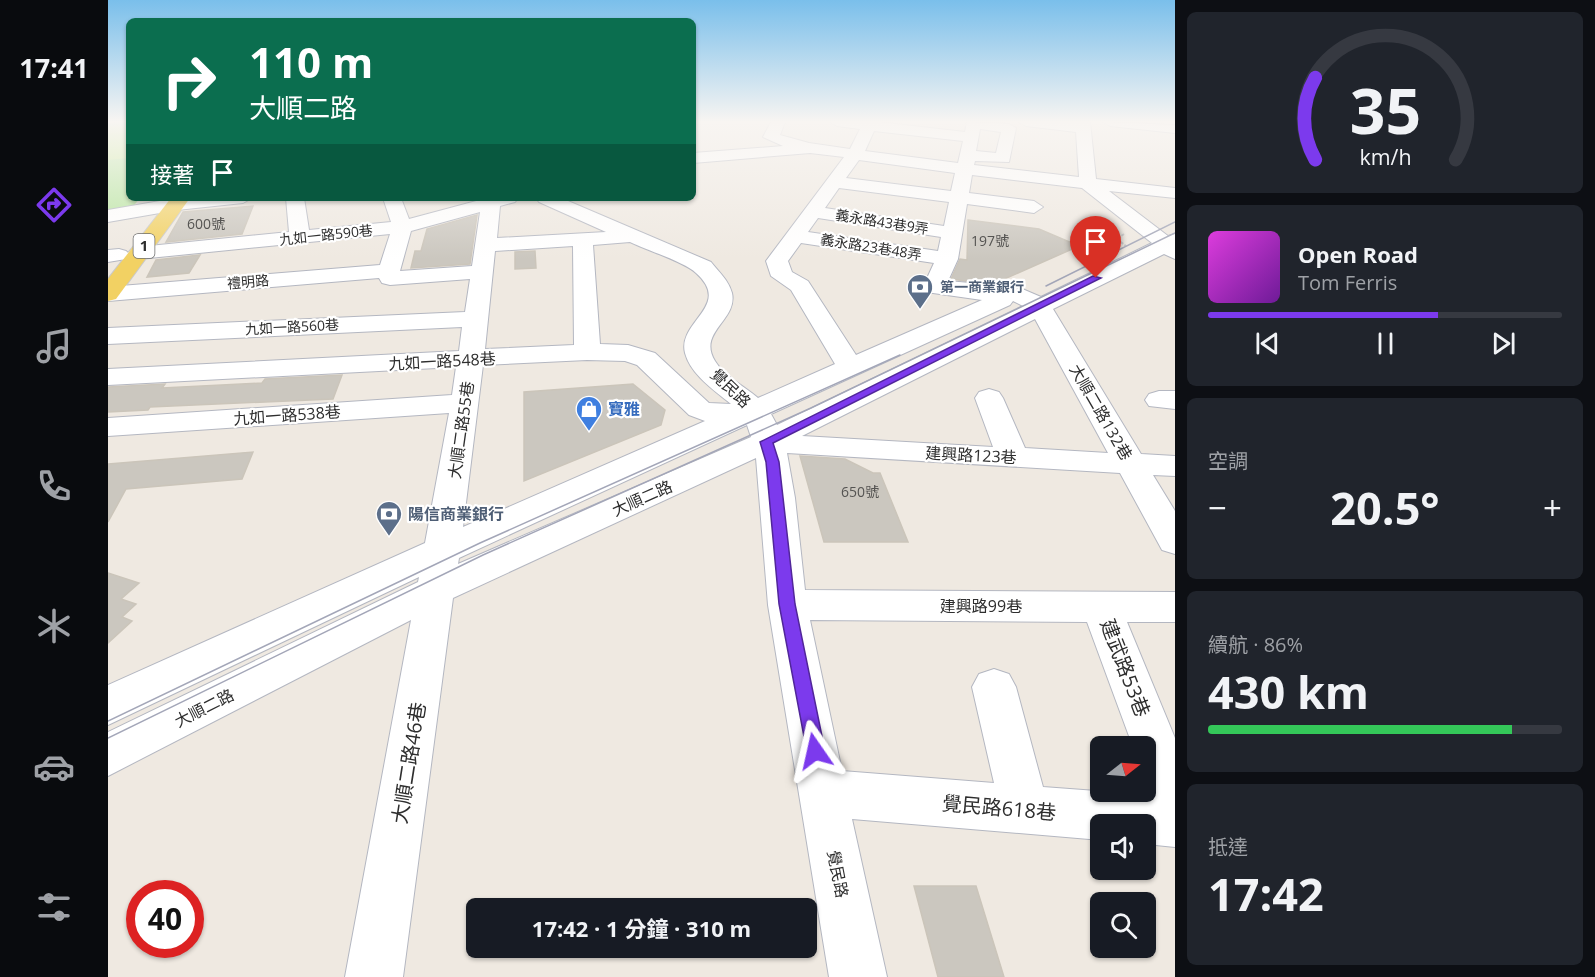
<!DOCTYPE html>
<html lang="zh-TW">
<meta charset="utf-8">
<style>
body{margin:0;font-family:"Open Sans","Noto Sans TC",sans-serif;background:#20242c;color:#f1f3f6;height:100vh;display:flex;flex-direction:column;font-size:22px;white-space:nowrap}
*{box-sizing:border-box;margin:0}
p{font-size:20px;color:#9ea1a6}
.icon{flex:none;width:33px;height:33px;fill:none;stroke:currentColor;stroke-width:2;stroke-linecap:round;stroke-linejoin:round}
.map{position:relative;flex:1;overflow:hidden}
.drawer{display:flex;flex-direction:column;gap:12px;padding:12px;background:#0d0f14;width:420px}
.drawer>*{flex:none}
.top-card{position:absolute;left:18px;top:18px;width:570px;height:183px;border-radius:9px;box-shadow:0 2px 4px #0004;background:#0b6e4f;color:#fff;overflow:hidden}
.needle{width:39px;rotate:73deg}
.buttons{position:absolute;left:982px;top:736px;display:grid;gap:12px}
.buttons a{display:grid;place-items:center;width:66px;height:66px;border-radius:9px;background:#171b24;box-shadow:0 2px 4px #0004;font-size:30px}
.speed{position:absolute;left:18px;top:880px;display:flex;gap:12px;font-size:30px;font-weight:700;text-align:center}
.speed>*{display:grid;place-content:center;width:78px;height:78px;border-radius:50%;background:#171b24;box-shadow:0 2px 4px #0004;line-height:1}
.speed .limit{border:9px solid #d22;background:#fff;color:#111}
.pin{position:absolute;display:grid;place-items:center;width:51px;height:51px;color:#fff;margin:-62px -26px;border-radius:50% 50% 50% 0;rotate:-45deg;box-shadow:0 0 6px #0007}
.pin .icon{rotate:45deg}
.me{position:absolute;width:66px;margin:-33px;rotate:349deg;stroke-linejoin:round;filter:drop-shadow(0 0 4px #0008)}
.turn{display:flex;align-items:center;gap:21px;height:126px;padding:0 24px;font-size:27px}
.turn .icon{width:78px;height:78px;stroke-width:2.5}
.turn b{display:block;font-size:42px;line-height:51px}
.then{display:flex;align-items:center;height:57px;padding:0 24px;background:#0003;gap:12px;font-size:22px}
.big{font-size:45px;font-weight:700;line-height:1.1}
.drawer .tile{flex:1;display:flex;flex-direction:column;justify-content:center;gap:9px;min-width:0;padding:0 21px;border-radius:9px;background:#20242c}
.drawer .dial{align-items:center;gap:0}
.dial svg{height:156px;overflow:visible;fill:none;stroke:#363941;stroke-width:7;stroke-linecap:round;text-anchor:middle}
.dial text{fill:#f1f3f6;stroke:none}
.song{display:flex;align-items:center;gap:18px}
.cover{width:72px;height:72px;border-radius:9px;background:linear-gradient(135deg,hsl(300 70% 55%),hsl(280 70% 35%))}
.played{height:6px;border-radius:3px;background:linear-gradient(90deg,#7c3aed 65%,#363941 65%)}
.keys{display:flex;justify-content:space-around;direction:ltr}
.heat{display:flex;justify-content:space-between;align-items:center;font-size:33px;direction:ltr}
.charge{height:9px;border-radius:4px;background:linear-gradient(90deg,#34c759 86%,#363941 0)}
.trip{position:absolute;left:358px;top:898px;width:351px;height:60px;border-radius:9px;background:#171b24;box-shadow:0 2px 4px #0004;font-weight:700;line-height:60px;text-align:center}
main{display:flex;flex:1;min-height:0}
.tabs{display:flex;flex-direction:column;width:108px;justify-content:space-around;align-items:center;background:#090b0e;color:#9ea1a6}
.tabs .icon{width:42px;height:42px}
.tabs .current{color:#7c3aed}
.tabs b{font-size:27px;color:#f1f3f6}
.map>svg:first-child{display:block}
</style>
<main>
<nav class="tabs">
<b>17:41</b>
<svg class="icon current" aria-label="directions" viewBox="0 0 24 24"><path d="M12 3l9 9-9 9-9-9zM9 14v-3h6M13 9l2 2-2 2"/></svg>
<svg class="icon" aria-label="music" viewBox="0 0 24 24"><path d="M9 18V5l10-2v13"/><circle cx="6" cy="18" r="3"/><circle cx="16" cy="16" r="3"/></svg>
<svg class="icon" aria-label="phone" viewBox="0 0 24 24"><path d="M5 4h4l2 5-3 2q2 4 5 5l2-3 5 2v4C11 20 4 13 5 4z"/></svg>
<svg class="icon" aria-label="climate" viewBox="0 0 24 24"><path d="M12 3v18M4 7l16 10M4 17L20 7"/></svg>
<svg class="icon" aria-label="car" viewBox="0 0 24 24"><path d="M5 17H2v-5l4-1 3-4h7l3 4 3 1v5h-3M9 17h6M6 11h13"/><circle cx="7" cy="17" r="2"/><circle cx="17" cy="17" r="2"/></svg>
<svg class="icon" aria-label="filters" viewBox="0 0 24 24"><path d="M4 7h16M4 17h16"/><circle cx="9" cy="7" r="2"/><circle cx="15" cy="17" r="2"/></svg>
</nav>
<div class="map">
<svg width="1067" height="977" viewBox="0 0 1067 977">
<rect width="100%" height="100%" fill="#efe9e1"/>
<polygon fill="#b6e59e" points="21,122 21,198 32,198 19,214 0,217 0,123"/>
<polygon fill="#c9ec9a" points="21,125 21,158 0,160 0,126"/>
<g fill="#cbc7bf" stroke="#cbc5ba" stroke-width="1.5">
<polygon points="145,206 134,234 58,242 75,212"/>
<polygon points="369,215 362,264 303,268 307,251 313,251 319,229"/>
<polygon points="860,220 931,229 971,246 883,285 843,279 852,259 859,260"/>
<polygon points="427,251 428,268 407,269 407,252"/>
<polygon points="92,255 81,273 39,277 48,260"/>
<polygon points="234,375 225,399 42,407 40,410 0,412 0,387 57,384 54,388 154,383 157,379"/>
<polygon points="525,384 557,410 553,425 416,481 416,392"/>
<polygon points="145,452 134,479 18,489 0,522 0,464"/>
<polygon points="692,456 737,459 765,473 772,473 800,542 716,542"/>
<polygon points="0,573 31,583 13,599 28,604 14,617 24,621 0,643"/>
<polygon points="806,886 868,886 896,977 830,977"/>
</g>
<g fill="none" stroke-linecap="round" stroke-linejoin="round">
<g stroke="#b4b7c1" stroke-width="2">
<g id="minor">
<path d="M663 122H677L672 135 701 143 742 149 752 129 729 126 722 122H770L857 132 859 122 901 124 908 128 901 162 867 161 866 165 971 177 968 132 918 126 911 122H982L988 179 1067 188V198L1001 191 1060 236 1067 234V259L1056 254 945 309 1033 454 1067 456V476L1045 475 1067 511V554L1054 550 1012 473 679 453 687 498 697 590 1067 592V622H1019L1067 738V847L1038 844V825H993V840L744 819 779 977H721L660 605 648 458 345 598 295 977H237L303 620 0 776V732L310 582 311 577 0 725V685L317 543 341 413 0 436V418L344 395 348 367 0 385V369L351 351 354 327 0 344V328L357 312 362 279 282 285 274 283 271 278 0 301V287L272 265 282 234 31 259 24 257 20 253 24 249 31 247 181 232 178 198H196L201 230 283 222 275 198H293L301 219 372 200 371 198H410L407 202 392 206 389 238 498 232 431 202 428 198H453L603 262C611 272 621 281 624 293 630 320 589 332 607 361 616 376 636 386 650 398L727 364 683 290 663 276 658 261 736 157 702 153 585 163V153L675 146 655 137ZM872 129 893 132 888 153 868 151ZM766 131 855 141 850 163 757 151ZM751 160 847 173 843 191 738 178ZM864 175 974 188 1044 243 933 297 912 288 901 294 873 284 840 281 850 259 859 204 926 213 935 207 926 201 861 193ZM731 188 841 202 836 226 717 208ZM372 212 364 266 292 271 303 231ZM710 218 833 237 830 251 700 232ZM522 242C538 250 577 262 588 273 625 306 569 321 577 353 583 375 606 390 623 404L601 403 547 353 520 345 492 344 485 245ZM693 243 826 263 815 287 818 292 874 300 748 355 700 281 684 272 680 261ZM465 246 466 345 377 349 387 251ZM905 301 915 306 669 425 663 414 902 305ZM927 319 1000 453 917 448 895 398 891 392 881 389 871 392 867 398 885 447 694 436ZM479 360 517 361 529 365 581 415 597 421 355 527 375 365ZM639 425 643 437 350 564 351 558ZM702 620 979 622 1025 747H1038V784L1042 795 935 787 908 687 901 674 886 669 871 674 864 687 886 783 734 771Z"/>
<polygon points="995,122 1067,125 1067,133 1002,126"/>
<polygon points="69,198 144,198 135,203 69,210 0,222 0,210"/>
<polygon points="11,249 18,251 22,255 18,259 0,262 0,250"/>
<polygon points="1051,391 1067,391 1067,409 1041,406 1037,400 1041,394"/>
</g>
</g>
<g stroke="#c9c9c9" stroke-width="2">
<polygon id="major" points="63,198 82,198 8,299 0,301 0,279"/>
</g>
<polyline stroke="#c9c9c9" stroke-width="2" stroke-dasharray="3 1.5" stroke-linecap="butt" points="1016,234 1009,239 1018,246"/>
<use href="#minor" fill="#fff" fill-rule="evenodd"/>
<use href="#major" fill="#f2d163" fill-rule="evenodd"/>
<g stroke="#a3a6b8" stroke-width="1.5">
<polyline points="938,286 1067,222"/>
<polyline points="0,721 372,543 792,355"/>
<polyline points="0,738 375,555 703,408 1067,233"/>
</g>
</g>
<linearGradient id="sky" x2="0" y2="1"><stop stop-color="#7abfeb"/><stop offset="0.47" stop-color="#f8f5f2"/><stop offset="1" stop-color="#f8f5f2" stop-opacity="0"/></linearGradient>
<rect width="1067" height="259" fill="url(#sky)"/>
<polygon fill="#7c3aed" stroke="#51269a" stroke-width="1.5" points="985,276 993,278 665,443 671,462 687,604 717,751 714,758 707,760 700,758 671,604 658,462 652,442"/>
<defs>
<g id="bank-pin" transform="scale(1.35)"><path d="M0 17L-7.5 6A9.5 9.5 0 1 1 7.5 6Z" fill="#5c6f8a" stroke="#fff"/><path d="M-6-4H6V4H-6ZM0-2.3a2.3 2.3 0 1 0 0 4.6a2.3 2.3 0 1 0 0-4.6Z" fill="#fff"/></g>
<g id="shop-pin" transform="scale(1.35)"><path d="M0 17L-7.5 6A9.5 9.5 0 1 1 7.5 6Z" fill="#3f7fe0" stroke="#fff"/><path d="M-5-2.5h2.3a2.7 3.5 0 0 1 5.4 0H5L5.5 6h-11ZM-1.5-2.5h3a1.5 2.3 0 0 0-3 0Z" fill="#fff"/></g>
</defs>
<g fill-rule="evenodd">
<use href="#bank-pin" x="812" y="287"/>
<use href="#shop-pin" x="481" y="409"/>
<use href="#bank-pin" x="281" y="514"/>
</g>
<g text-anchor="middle" stroke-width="4.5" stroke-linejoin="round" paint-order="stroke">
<g font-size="14" fill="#2e2e2e" stroke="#fff">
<text transform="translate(774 222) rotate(9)" y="5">義永路43巷9弄</text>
<text transform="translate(218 235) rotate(-6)" y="5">九如一路590巷</text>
<text transform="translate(763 247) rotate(9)" y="5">義永路23巷48弄</text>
<text transform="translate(140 282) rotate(-5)" y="5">禮明路</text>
<text transform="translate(184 327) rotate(-3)" y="5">九如一路560巷</text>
</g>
<g font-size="14" fill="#555452">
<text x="98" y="229">600號</text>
<text x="882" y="246">197號</text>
<text x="752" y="497">650號</text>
</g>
<g font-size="14" font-weight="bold" fill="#4e5e75" stroke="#fff" text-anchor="start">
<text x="832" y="292">第一商業銀行</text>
</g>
<rect fill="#fff" stroke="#6d6d6d" stroke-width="1.5" x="25.5" y="234" width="21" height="24" rx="4.5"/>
<g font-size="15" font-weight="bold" fill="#2e2e2e">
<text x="36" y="251">1</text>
</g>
<g font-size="16" fill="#2e2e2e" stroke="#fff">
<text transform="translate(334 361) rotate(-3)" y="6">九如一路548巷</text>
<text transform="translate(623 388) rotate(44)" y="6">覺民路</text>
<text transform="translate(993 412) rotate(60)" y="6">大順二路132巷</text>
<text transform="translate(179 415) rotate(-4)" y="6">九如一路538巷</text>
<text transform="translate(353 430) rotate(-82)" y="6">大順二路55巷</text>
<text transform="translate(863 455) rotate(3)" y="6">建興路123巷</text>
<text transform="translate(534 498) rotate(-24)" y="6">大順二路</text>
<text x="873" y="612">建興路99巷</text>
<text transform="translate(96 708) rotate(-27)" y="6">大順二路</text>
<text transform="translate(730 874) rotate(79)" y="6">覺民路</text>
</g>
<g font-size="16" font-weight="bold" fill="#366cbe" stroke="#fff" text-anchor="start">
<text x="500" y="415">寶雅</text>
</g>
<g font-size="16" font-weight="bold" fill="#4e5e75" stroke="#fff" text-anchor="start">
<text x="300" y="520">陽信商業銀行</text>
</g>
<g font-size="20" fill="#2e2e2e" stroke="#fff">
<text transform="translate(1017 668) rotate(69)" y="7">建武路53巷</text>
<text transform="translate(301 763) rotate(-81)" y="7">大順二路46巷</text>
<text transform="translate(891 808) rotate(5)" y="7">覺民路618巷</text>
</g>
</g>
</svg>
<div class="buttons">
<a><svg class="needle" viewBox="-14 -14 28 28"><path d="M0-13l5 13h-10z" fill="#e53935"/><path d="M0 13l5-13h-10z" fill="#9ea1a6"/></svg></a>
<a><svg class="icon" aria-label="sound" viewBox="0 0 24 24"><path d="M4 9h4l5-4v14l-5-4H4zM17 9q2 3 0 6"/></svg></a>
<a><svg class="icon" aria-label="search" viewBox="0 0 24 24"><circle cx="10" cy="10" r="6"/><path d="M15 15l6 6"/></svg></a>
</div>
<div class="speed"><div class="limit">40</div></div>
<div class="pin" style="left:988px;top:278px;background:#d93025"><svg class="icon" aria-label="arrive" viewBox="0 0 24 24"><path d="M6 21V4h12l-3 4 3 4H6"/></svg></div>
<svg class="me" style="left:707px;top:751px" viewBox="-20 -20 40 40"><path d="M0-17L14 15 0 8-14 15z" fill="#7c3aed" stroke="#fff" stroke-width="4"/></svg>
<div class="trip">17:42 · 1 分鐘 · 310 m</div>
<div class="top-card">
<div class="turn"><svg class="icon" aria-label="right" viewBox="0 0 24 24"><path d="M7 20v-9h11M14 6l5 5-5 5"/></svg><div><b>110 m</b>大順二路</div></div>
<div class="then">接著<svg class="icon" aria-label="arrive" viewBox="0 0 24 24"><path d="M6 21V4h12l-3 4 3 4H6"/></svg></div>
</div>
</div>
<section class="drawer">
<div class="tile dial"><svg viewBox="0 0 100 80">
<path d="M14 69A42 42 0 1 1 86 69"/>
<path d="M14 69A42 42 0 0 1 14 27" stroke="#7c3aed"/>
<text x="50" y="56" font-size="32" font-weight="700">35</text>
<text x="50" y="72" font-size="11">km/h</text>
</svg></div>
<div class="tile">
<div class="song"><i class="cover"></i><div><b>Open Road</b><p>Tom Ferris</p></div></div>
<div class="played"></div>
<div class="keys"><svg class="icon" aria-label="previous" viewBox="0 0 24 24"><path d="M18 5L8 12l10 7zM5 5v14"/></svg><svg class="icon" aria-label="pause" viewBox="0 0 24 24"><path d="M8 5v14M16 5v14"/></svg><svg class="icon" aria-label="next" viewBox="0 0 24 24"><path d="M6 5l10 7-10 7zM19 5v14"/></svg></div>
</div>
<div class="tile"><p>空調</p>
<div class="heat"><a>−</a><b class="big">20.5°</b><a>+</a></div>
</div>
<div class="tile"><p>續航 · 86%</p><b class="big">430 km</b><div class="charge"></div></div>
<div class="tile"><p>抵達</p><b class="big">17:42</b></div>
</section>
</main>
